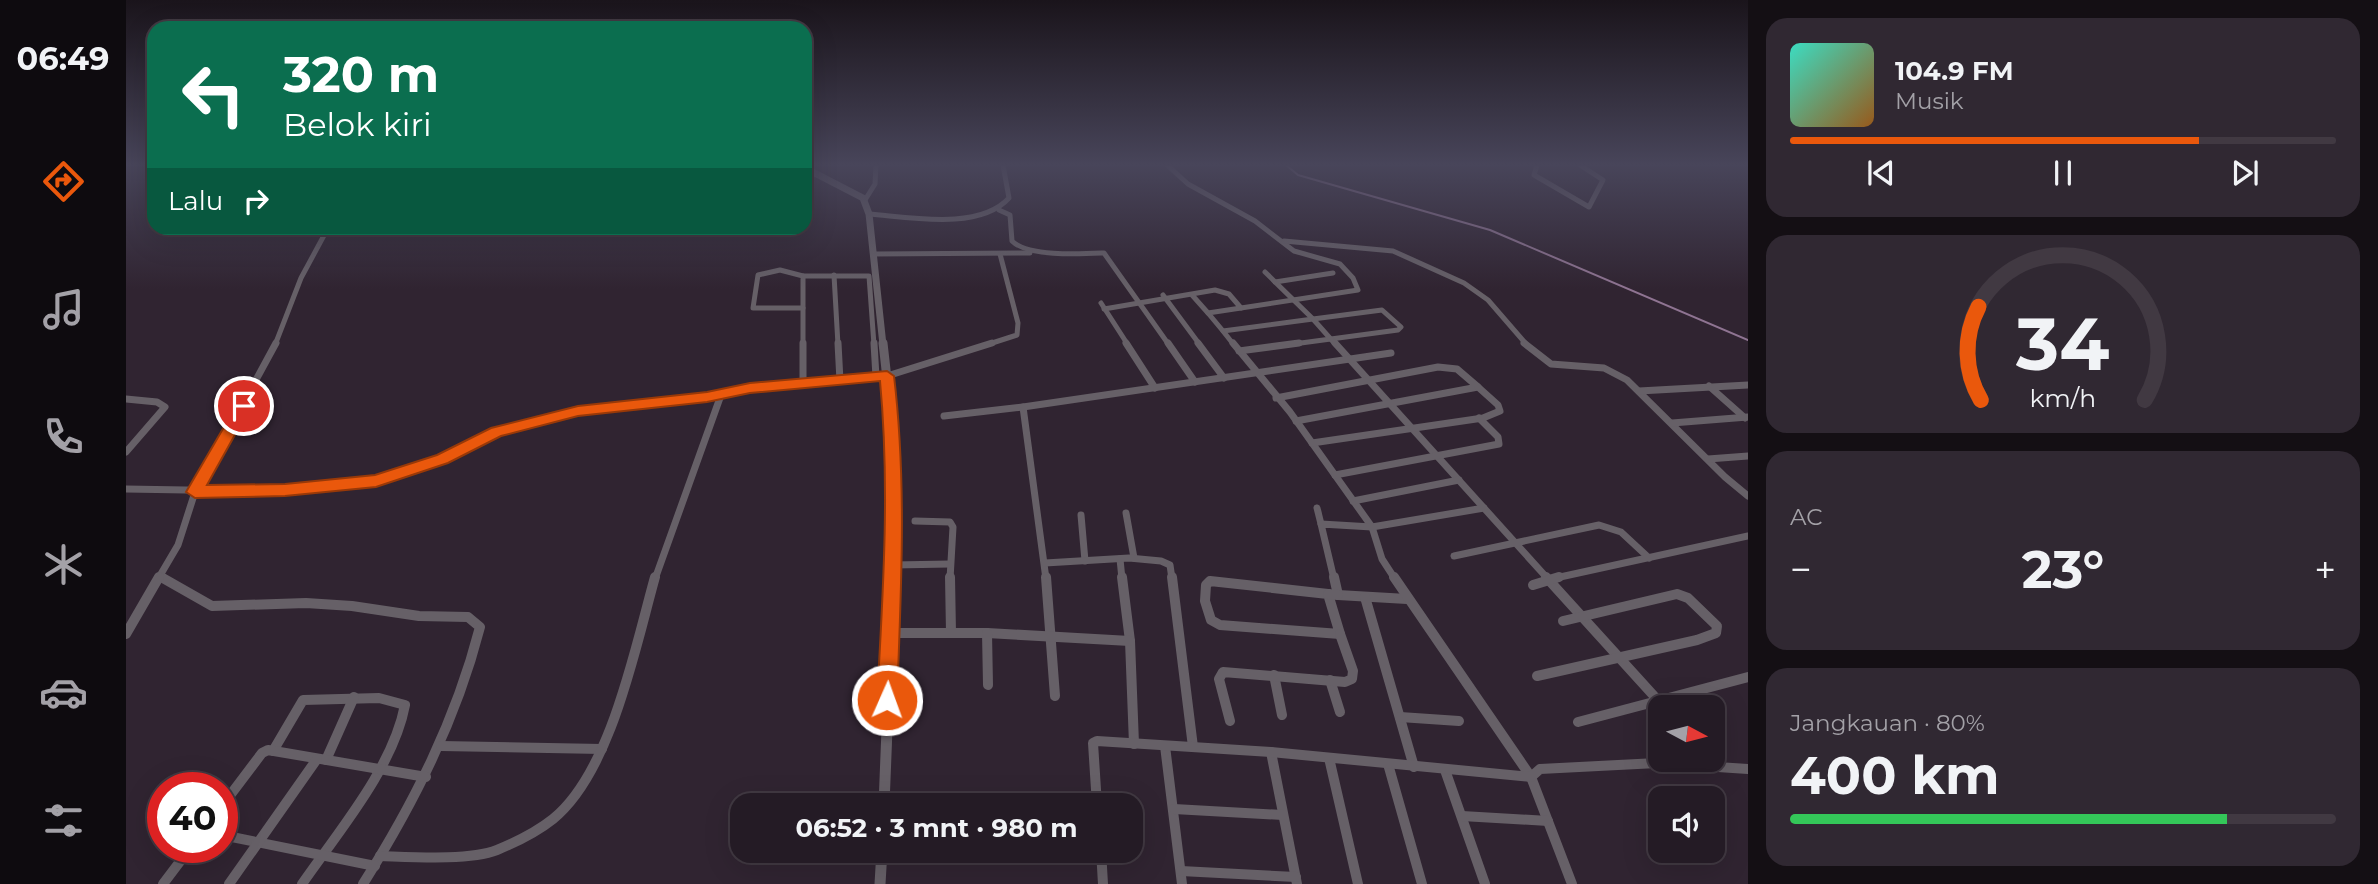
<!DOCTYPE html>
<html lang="id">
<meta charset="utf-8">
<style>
body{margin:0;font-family:Montserrat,sans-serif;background:#302832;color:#f1f3f6;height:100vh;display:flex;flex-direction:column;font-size:26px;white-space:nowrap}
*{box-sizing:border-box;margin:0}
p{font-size:23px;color:#a3a1a7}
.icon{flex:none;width:38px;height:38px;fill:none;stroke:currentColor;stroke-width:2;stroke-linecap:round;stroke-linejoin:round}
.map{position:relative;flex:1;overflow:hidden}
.drawer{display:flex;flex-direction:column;gap:18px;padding:18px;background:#140f14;width:630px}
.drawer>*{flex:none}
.hud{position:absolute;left:21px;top:21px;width:665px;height:214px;border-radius:21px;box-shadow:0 7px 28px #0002,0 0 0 2px #413942;background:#0b6e4f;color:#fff;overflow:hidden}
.needle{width:46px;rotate:97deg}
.fabs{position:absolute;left:1522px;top:695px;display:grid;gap:14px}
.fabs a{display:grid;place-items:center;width:77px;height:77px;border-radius:14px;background:#241b25;box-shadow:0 7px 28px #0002,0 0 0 2px #413942;font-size:35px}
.speed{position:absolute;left:21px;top:772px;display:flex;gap:14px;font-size:35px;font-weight:700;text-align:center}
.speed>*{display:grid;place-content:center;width:91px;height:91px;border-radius:50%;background:#241b25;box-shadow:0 7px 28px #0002,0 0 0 2px #413942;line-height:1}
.speed .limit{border:10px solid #d22;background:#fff;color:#111}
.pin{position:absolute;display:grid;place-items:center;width:60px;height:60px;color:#fff;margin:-30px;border:4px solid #fff;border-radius:50%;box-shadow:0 2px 7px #0007}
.me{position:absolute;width:77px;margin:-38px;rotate:2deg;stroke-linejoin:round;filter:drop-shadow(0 0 5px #0008)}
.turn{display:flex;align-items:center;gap:24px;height:147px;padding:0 21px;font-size:32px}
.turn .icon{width:91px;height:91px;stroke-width:2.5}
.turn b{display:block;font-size:49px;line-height:60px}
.then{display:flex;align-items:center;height:66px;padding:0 21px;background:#0003;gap:14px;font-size:26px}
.big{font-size:52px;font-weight:700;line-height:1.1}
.drawer .widget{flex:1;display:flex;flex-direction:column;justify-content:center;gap:10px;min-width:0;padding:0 24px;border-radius:21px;background:#302832}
.drawer .dial{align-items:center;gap:0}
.dial svg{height:182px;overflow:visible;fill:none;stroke:#413942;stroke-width:7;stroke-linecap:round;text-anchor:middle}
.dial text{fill:#f1f3f6;stroke:none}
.song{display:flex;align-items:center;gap:21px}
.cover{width:84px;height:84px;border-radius:10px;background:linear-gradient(135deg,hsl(170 70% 55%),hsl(30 70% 35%))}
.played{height:7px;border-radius:4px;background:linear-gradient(90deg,#ea580c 75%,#413942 75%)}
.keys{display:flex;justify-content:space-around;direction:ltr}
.heat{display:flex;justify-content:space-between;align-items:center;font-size:38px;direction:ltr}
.charge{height:10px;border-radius:5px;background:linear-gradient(90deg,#34c759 80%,#413942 0)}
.trip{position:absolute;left:604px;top:793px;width:413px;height:70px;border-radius:21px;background:#241b25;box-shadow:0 7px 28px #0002,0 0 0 2px #413942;font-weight:700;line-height:70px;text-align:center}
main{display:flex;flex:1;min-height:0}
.menu{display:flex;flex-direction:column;width:126px;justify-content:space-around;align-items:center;background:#0e0b0f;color:#a3a1a7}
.menu .icon{width:49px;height:49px}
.menu .current{color:#ea580c}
.menu b{font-size:32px;color:#f1f3f6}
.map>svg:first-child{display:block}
</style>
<main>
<nav class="menu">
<b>06:49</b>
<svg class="icon current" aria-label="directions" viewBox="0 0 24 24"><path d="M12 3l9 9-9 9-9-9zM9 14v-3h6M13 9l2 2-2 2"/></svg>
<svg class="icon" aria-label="music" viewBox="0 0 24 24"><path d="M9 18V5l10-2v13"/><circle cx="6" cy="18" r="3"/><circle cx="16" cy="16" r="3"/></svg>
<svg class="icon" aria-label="phone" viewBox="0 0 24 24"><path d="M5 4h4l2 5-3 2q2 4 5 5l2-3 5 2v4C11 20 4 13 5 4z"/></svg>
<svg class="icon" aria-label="climate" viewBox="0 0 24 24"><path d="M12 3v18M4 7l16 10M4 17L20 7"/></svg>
<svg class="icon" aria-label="car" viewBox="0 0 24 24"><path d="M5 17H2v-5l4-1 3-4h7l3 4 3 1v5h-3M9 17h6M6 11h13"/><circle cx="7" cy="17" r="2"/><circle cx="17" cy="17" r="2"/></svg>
<svg class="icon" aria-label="filters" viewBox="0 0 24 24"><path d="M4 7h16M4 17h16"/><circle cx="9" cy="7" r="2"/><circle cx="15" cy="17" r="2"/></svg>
</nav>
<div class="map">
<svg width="1622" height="884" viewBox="0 0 1622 884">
<rect width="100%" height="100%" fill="#302431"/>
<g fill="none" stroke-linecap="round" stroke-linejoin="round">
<polyline stroke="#8f7492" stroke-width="2" points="1160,165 1172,175 1364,230 1622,340"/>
<g stroke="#666067" stroke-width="5">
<polyline points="1041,165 1062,184 1129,221 1168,251 1214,264 1227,278 1232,290 1115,308"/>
<polyline points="1411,165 1408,175 1463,207 1477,180 1454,165"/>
<polyline points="739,200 749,184 750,165"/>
<path d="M873 210 884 215 886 241C902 257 955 254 978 253L1043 345"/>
<path d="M743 214C783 217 853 231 883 198L877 165"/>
<polyline points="1158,241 1267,251 1338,283 1362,300 1401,345"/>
<polyline points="747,254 904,253"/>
<polygon points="654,270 677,276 677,308 627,308 632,275"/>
<polyline points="1139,272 1187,319 1256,310 1275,327 1272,330 1160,345"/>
<polyline points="708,275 712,345"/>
<polyline points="677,276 743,276 748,345"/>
<polyline points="1149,282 1207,273"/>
<polyline points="1037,295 1074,345"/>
<polyline points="1066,295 1082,313"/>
<polyline points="975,303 1002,345"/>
<polyline points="677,308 677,345"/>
<polyline points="978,309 1089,290 1103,294 1115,308 1082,313 1097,331"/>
<polyline points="149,345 175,278 202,228"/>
<polyline points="860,345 891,335 892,323 874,254"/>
<polyline points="1108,345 1097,331 1187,319 1210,345"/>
</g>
<g stroke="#666067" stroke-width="7">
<polyline points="677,343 677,384"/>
<polyline points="712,343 714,381"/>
<polyline points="748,343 750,377"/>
<polyline points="1000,343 1029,388"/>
<polyline points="1042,343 1069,382"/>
<polyline points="1072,343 1098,378"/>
<polyline points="1107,343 1164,412 1246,527 1256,559 1269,579"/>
<polyline points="1209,343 1422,579"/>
<polyline points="1398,343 1425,364 1478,368 1501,380 1599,477 1622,496"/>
<polyline points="1113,351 1173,343"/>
<polyline points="1583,386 1619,418"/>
<polyline points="1513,391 1622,385"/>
<polyline points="1150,398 1312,367 1331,369 1352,387 1170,421"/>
<polyline points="0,399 31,402 39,407 0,452"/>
<polyline points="897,407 920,579"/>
<polyline points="818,416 897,407 1265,353"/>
<polyline points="1546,423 1622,417"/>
<polyline points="1186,443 1357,418 1374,411 1372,405 1352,387"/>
<polyline points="1582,459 1622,456"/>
<polyline points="1209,475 1373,444 1372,437 1353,418"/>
<polyline points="0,489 120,491 250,481 317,459 370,432 452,411 581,397 624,388 761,376 866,343"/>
<polyline points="1227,501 1333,480"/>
<polyline points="1191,508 1195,524"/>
<polyline points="1000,513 1008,558"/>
<polyline points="955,515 959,561"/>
<polyline points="789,521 824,522 827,527 824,579"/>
<polyline points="1328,556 1473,525 1495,532 1523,558"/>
<polyline points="994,559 996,579"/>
<polyline points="919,563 1003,558 1035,561 1044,565 1046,579"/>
<polyline points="767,565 824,564"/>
<polyline points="35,577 38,579"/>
<polyline points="32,579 52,545 69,492 150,343"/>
<polyline points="529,579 595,395"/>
<polyline points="1208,579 1195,524 1246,527 1358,508"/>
<polyline points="1425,579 1622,536"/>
</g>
<g stroke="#666067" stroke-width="10">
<path d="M35 577 86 606 180 603 226 606 293 616 342 617 354 627C330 720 288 803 237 884"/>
<polyline points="824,577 825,633"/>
<polyline points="920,577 929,696"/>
<polyline points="996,577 1004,641 1008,744"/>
<polyline points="1046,577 1067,747"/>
<polyline points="1208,577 1212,595 1281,599"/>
<polyline points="1268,577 1405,777 1446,884"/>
<polyline points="1420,577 1538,707"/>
<polygon points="1084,581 1202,594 1214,634 1094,625 1085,620 1079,601 1080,585"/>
<polyline points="1407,585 1433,577"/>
<polyline points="1202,594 1212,595"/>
<polyline points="1239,597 1288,767"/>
<polyline points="764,633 861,633 1004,641"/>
<polyline points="861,633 862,685"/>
<polyline points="0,634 33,577"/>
<polyline points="1148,675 1156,715"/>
<polyline points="1411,676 1571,640 1590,633 1591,626 1562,598 1551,594 1437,621"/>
<polyline points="1204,680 1214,712"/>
<polyline points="1274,717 1333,721"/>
<polyline points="1104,721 1093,679 1097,672 1219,682 1226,679 1227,671 1214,634"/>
<polyline points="1452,722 1622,677"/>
<polyline points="315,746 476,749"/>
<polyline points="1039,746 1056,884"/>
<path d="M147 751 177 700 253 698 279 705C267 768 212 832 176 884"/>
<polyline points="1145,752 1171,884"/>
<polyline points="1203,758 1232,884"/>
<polyline points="200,760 228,697"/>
<polyline points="1262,764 1296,884"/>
<polyline points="1319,770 1359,884"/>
<polyline points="971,805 967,743 971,741 1145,752 1405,777 1414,769 1531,763 1622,769"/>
<polyline points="96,806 136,753 142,750 300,777"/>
<polyline points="1048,809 1157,815"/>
<polyline points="1336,816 1422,821"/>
<polyline points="96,835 249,866"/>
<polyline points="975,850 977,884"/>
<path d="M254 856C285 857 343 861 371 850 388 843 412 831 427 819 485 772 509 648 529 577"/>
<polyline points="1055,871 1170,877"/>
<polyline points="37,884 65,847"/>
<polyline points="103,884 191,759"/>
</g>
<polyline stroke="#666067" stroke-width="7" points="679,168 737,198 743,214 757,345"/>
<polyline stroke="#666067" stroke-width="9" points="757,343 768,441 766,579"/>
<g stroke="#666067" stroke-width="11">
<polyline points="758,805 767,577"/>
<polyline points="754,884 756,850"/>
</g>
</g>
<linearGradient id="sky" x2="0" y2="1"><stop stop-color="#1a141b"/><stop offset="0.57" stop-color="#48455a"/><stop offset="1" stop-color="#48455a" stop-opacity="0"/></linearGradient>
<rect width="1622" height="289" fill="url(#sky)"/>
<path fill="#ea580c" stroke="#983908" stroke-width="2" d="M761 371 768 376C781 484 775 592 771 700L768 707 761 710 754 707 751 700C757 594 764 487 754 381L624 393 581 402 452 416 375 436 322 463 250 487 159 496 69 498 60 492 112 403 118 401 125 406 81 485 159 484 249 475 311 455 365 428 452 406 581 392 624 383Z"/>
</svg>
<div class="fabs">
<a><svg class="needle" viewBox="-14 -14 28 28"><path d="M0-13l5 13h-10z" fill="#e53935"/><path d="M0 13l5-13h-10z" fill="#a3a1a7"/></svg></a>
<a><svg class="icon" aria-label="sound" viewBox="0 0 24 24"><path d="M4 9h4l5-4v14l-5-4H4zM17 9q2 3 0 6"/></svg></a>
</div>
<div class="speed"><div class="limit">40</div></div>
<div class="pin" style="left:118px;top:406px;background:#d93025"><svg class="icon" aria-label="arrive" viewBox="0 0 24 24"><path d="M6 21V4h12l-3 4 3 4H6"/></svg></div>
<svg class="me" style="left:761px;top:700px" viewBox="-20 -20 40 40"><circle r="17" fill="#ea580c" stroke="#fff" stroke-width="3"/><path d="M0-11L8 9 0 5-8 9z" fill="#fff"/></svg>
<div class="trip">06:52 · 3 mnt · 980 m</div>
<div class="hud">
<div class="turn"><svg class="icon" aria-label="left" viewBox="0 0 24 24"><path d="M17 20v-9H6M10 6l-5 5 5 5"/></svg><div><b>320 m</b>Belok kiri</div></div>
<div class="then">Lalu<svg class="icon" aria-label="right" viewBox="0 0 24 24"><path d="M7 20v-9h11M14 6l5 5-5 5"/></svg></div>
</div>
</div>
<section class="drawer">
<div class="widget">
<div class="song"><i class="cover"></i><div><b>104.9 FM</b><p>Musik</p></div></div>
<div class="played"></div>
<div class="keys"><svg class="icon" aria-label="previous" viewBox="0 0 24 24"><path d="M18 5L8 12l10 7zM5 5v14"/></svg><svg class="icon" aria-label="pause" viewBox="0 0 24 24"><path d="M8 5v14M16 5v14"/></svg><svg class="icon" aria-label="next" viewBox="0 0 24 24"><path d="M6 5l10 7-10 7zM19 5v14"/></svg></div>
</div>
<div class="widget dial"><svg viewBox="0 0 100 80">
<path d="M14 69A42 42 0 1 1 86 69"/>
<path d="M14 69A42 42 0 0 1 13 28" stroke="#ea580c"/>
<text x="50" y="56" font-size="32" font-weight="700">34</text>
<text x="50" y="72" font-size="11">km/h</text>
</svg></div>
<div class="widget"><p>AC</p>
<div class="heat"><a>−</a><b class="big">23°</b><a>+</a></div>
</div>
<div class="widget"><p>Jangkauan · 80%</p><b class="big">400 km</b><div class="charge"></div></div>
</section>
</main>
